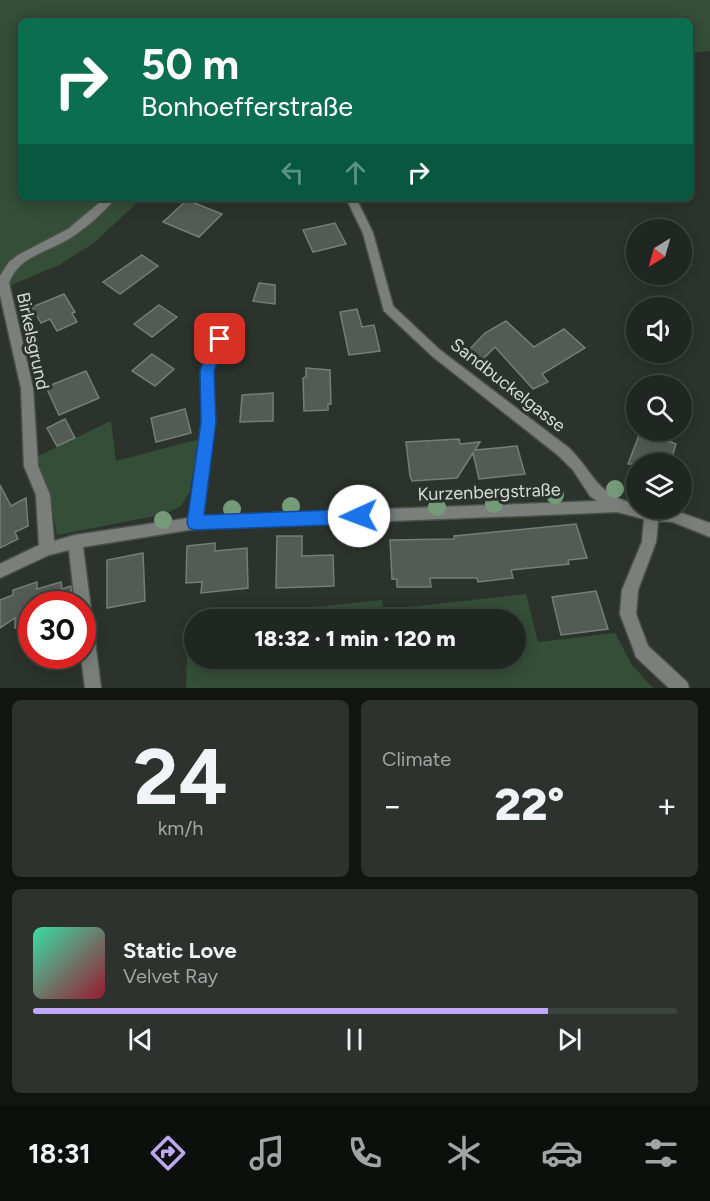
<!DOCTYPE html>
<meta charset="utf-8">
<style>
body{margin:0;font-family:Figtree,sans-serif;background:#2d322e;color:#f1f3f6;height:100vh;display:flex;flex-direction:column;font-size:22px;white-space:nowrap}
*{box-sizing:border-box;margin:0}
p{font-size:20px;color:#a2a5a5}
.icon{flex:none;width:33px;height:33px;fill:none;stroke:currentColor;stroke-width:2;stroke-linecap:round;stroke-linejoin:round}
.map{position:relative;height:688px;overflow:hidden}
.side{display:flex;flex-direction:column;gap:12px;padding:12px;background:#121512;flex:1}
.side>*{flex:none}
.hud{position:absolute;left:18px;top:18px;width:675px;height:183px;border-radius:9px;box-shadow:0 3px 15px #0003,0 0 0 2px #3d433f;background:#0b6e4f;color:#fff;overflow:hidden}
.needle{width:39px;rotate:217deg}
.fabs{position:absolute;left:626px;top:219px;display:grid;gap:12px}
.fabs a{display:grid;place-items:center;width:66px;height:66px;border-radius:50%;background:#202621;box-shadow:0 3px 15px #0003,0 0 0 2px #3d433f;font-size:30px}
.speed{position:absolute;left:18px;top:591px;display:flex;gap:12px;font-size:30px;font-weight:700;text-align:center}
.speed>*{display:grid;place-content:center;width:78px;height:78px;border-radius:50%;background:#202621;box-shadow:0 3px 15px #0003,0 0 0 2px #3d433f;line-height:1}
.speed .limit{border:9px solid #d22;background:#fff;color:#111}
.pin{position:absolute;display:grid;place-items:center;width:51px;height:51px;color:#fff;margin:-26px;border-radius:12px;box-shadow:0 3px 9px #0006}
.me{position:absolute;width:66px;margin:-33px;rotate:268deg;stroke-linejoin:round;filter:drop-shadow(0 0 4px #0008)}
.turn{display:flex;align-items:center;gap:21px;height:126px;padding:0 24px;font-size:27px}
.turn .icon{width:78px;height:78px;stroke-width:2.5}
.turn b{display:block;font-size:42px;line-height:51px}
.lanes{display:flex;align-items:center;height:57px;padding:0 24px;background:#0003;justify-content:center;gap:30px;direction:ltr}
.lanes .off{opacity:.35}
.big{font-size:45px;font-weight:800;line-height:1.1}
.side .card{flex:1;display:flex;flex-direction:column;justify-content:center;gap:9px;min-width:0;padding:0 21px;border-radius:9px;background:#2d322e}
.side .dial{align-items:center;gap:0}
.dial b{font-size:78px;line-height:1}
.song{display:flex;align-items:center;gap:18px}
.cover{width:72px;height:72px;border-radius:9px;background:linear-gradient(135deg,hsl(160 70% 55%),hsl(350 70% 35%))}
.played{height:6px;border-radius:3px;background:linear-gradient(90deg,#bfa8f4 80%,#3d433f 80%)}
.keys{display:flex;justify-content:space-around;direction:ltr}
.heat{display:flex;justify-content:space-between;align-items:center;font-size:33px;direction:ltr}
.side .tiles{flex:1;display:grid;gap:12px;grid-template-columns:1fr 1fr}
.card:last-child{grid-column:span 2}
.trip{position:absolute;left:184px;top:609px;width:342px;height:60px;border-radius:30px;background:#202621;box-shadow:0 3px 15px #0003,0 0 0 2px #3d433f;font-weight:800;line-height:60px;text-align:center}
.dock{display:flex;height:96px;justify-content:space-around;align-items:center;background:#0d0f0d;color:#a2a5a5}
.dock .icon{width:42px;height:42px}
.dock .selected{color:#bfa8f4}
.dock b{font-size:27px;color:#f1f3f6}
.map>svg:first-child{display:block}
</style>
<div class="map">
<svg width="710" height="688" viewBox="0 0 710 688">
<rect width="100%" height="100%" fill="#2b332c"/>
<g fill="#344e37" fill-rule="evenodd">
<polygon points="0,0 710,0 710,51 690,53 690,21 21,21 21,198 142,198 94,243 59,265 0,290"/>
<polygon points="111,421 116,461 200,439 189,493 181,506 165,514 57,535 50,494 36,457"/>
<path d="M526 594 538 642 615 633 632 665 653 688H186L188 620 382 600 383 610ZM195 620H516V658H195Z"/>
</g>
<g fill="#535b54" stroke="#757e76" stroke-width="1.5">
<polygon points="187,200 222,214 199,237 163,222"/>
<polygon points="335,223 346,244 313,252 303,230"/>
<polygon points="142,255 158,266 120,294 103,282"/>
<polygon points="259,283 275,285 275,304 253,301"/>
<polygon points="64,294 75,312 72,313 77,322 57,331 50,319 41,323 32,307"/>
<polygon points="159,305 177,317 152,337 134,324"/>
<polygon points="357,309 362,327 374,325 380,351 349,355 340,312"/>
<polygon points="506,321 534,347 564,329 585,348 542,374 548,382 533,389 495,347 476,366 462,357 485,333"/>
<polygon points="152,354 174,369 155,386 132,371"/>
<polygon points="306,368 330,370 331,404 328,404 328,410 304,411 303,378 306,377"/>
<polygon points="86,371 99,398 59,415 46,387"/>
<polygon points="273,393 273,421 240,422 242,395"/>
<polygon points="185,409 191,433 156,442 151,418"/>
<polygon points="65,419 75,438 57,446 47,428"/>
<polygon points="641,430 676,444 670,464 628,464"/>
<polygon points="459,439 460,444 480,442 475,450 517,446 525,474 479,479 473,453 457,478 412,481 410,476 406,442"/>
<polygon points="0,485 11,506 26,498 28,526 15,532 18,539 0,548"/>
<polygon points="576,524 587,558 568,560 569,564 511,570 513,578 478,582 477,578 430,578 431,587 397,587 397,579 392,579 390,540 454,539 454,536"/>
<polygon points="277,536 302,536 302,556 333,555 334,586 276,588"/>
<polygon points="215,543 215,551 247,548 248,588 201,593 202,582 186,583 187,546"/>
<polygon points="143,553 145,601 107,608 107,560"/>
<polygon points="37,582 37,589 61,582 62,589 71,586 73,604 32,604 32,623 15,628 15,618 0,628 0,600 13,595 13,590"/>
<polygon points="596,591 608,629 561,635 552,597"/>
</g>
<g fill="none" stroke-linecap="round" stroke-linejoin="round">
<g stroke="#4a514b" stroke-width="3">
<path id="street" d="M105 198H116C103 213 84 230 67 240 45 253 18 257 9 283L33 388 38 466 50 495 54 541 75 535 189 518 202 422 201 371 214 339 220 334 226 339 213 371 214 422 203 516 597 501 590 496 573 470 559 456 432 356 384 311 363 233 346 198H356L373 233 393 306 440 350 569 448C595 474 596 495 636 504V508L673 510 710 523V537L673 522 658 521 656 542 638 590 636 614 648 646 687 682 689 688H669L636 657 634 651 620 614 622 590 642 542 644 519 617 512 195 529 83 547 101 688H85L81 656 82 604H75L69 550 49 555 0 578V564L39 545 36 495 24 466 21 388 0 295V276L9 262 18 255 68 229Z"/>
</g>
<use href="#street" fill="#7b7f7b" fill-rule="evenodd"/>
</g>
<g fill="#759b79">
<circle cx="615" cy="489" r="9"/>
<circle cx="555" cy="495" r="9"/>
<circle cx="494" cy="504" r="9"/>
<circle cx="291" cy="506" r="9"/>
<circle cx="379" cy="506" r="9"/>
<circle cx="437" cy="507" r="9"/>
<circle cx="232" cy="509" r="9"/>
<circle cx="163" cy="520" r="9"/>
</g>
<polygon fill="#1a73e8" stroke="#114b97" stroke-width="1.5" points="220,334 227,339 214,371 216,422 204,515 359,509 365,511 367,516 365,521 359,524 195,530 189,528 187,523 201,422 200,371 213,339"/>
<g text-anchor="middle" stroke-width="6" stroke-linejoin="round" paint-order="stroke">
<g font-size="18" fill="#d6dbd7" stroke="#2b332c">
<text transform="translate(33 341) rotate(78)" y="6">Birkelsgrund</text>
<text transform="translate(508 385) rotate(38)" y="6">Sandbuckelgasse</text>
<text transform="translate(489 492) rotate(-2)" y="6">Kurzenbergstraße</text>
</g>
</g>
</svg>
<div class="fabs">
<a><svg class="needle" viewBox="-14 -14 28 28"><path d="M0-13l5 13h-10z" fill="#e53935"/><path d="M0 13l5-13h-10z" fill="#a2a5a5"/></svg></a>
<a><svg class="icon" aria-label="sound" viewBox="0 0 24 24"><path d="M4 9h4l5-4v14l-5-4H4zM17 9q2 3 0 6"/></svg></a>
<a><svg class="icon" aria-label="search" viewBox="0 0 24 24"><circle cx="10" cy="10" r="6"/><path d="M15 15l6 6"/></svg></a>
<a><svg class="icon" aria-label="layers" viewBox="0 0 24 24"><path d="M12 4l9 5-9 5-9-5zM3 14l9 5 9-5"/></svg></a>
</div>
<div class="speed"><div class="limit">30</div></div>
<div class="pin" style="left:220px;top:339px;background:#d93025"><svg class="icon" aria-label="arrive" viewBox="0 0 24 24"><path d="M6 21V4h12l-3 4 3 4H6"/></svg></div>
<svg class="me" style="left:359px;top:516px" viewBox="-20 -20 40 40"><circle r="19" fill="#fff"/><path d="M0-13L10 11 0 6-10 11z" fill="#1a73e8"/></svg>
<div class="trip">18:32 · 1 min · 120 m</div>
<div class="hud">
<div class="turn"><svg class="icon" aria-label="right" viewBox="0 0 24 24"><path d="M7 20v-9h11M14 6l5 5-5 5"/></svg><div><b>50 m</b>Bonhoefferstraße</div></div>
<div class="lanes"><svg class="icon off" aria-label="left" viewBox="0 0 24 24"><path d="M17 20v-9H6M10 6l-5 5 5 5"/></svg><svg class="icon off" aria-label="ahead" viewBox="0 0 24 24"><path d="M12 20V5M6 11l6-6 6 6"/></svg><svg class="icon" aria-label="right" viewBox="0 0 24 24"><path d="M7 20v-9h11M14 6l5 5-5 5"/></svg></div>
</div>
</div>
<section class="side">
<div class="tiles">
<div class="card dial"><b>24</b><p>km/h</p></div>
<div class="card"><p>Climate</p>
<div class="heat"><a>−</a><b class="big">22°</b><a>+</a></div>
</div>
<div class="card">
<div class="song"><i class="cover"></i><div><b>Static Love</b><p>Velvet Ray</p></div></div>
<div class="played"></div>
<div class="keys"><svg class="icon" aria-label="previous" viewBox="0 0 24 24"><path d="M18 5L8 12l10 7zM5 5v14"/></svg><svg class="icon" aria-label="pause" viewBox="0 0 24 24"><path d="M8 5v14M16 5v14"/></svg><svg class="icon" aria-label="next" viewBox="0 0 24 24"><path d="M6 5l10 7-10 7zM19 5v14"/></svg></div>
</div>
</div>
</section>
<nav class="dock">
<b>18:31</b>
<svg class="icon selected" aria-label="directions" viewBox="0 0 24 24"><path d="M12 3l9 9-9 9-9-9zM9 14v-3h6M13 9l2 2-2 2"/></svg>
<svg class="icon" aria-label="music" viewBox="0 0 24 24"><path d="M9 18V5l10-2v13"/><circle cx="6" cy="18" r="3"/><circle cx="16" cy="16" r="3"/></svg>
<svg class="icon" aria-label="phone" viewBox="0 0 24 24"><path d="M5 4h4l2 5-3 2q2 4 5 5l2-3 5 2v4C11 20 4 13 5 4z"/></svg>
<svg class="icon" aria-label="climate" viewBox="0 0 24 24"><path d="M12 3v18M4 7l16 10M4 17L20 7"/></svg>
<svg class="icon" aria-label="car" viewBox="0 0 24 24"><path d="M5 17H2v-5l4-1 3-4h7l3 4 3 1v5h-3M9 17h6M6 11h13"/><circle cx="7" cy="17" r="2"/><circle cx="17" cy="17" r="2"/></svg>
<svg class="icon" aria-label="filters" viewBox="0 0 24 24"><path d="M4 7h16M4 17h16"/><circle cx="9" cy="7" r="2"/><circle cx="15" cy="17" r="2"/></svg>
</nav>
